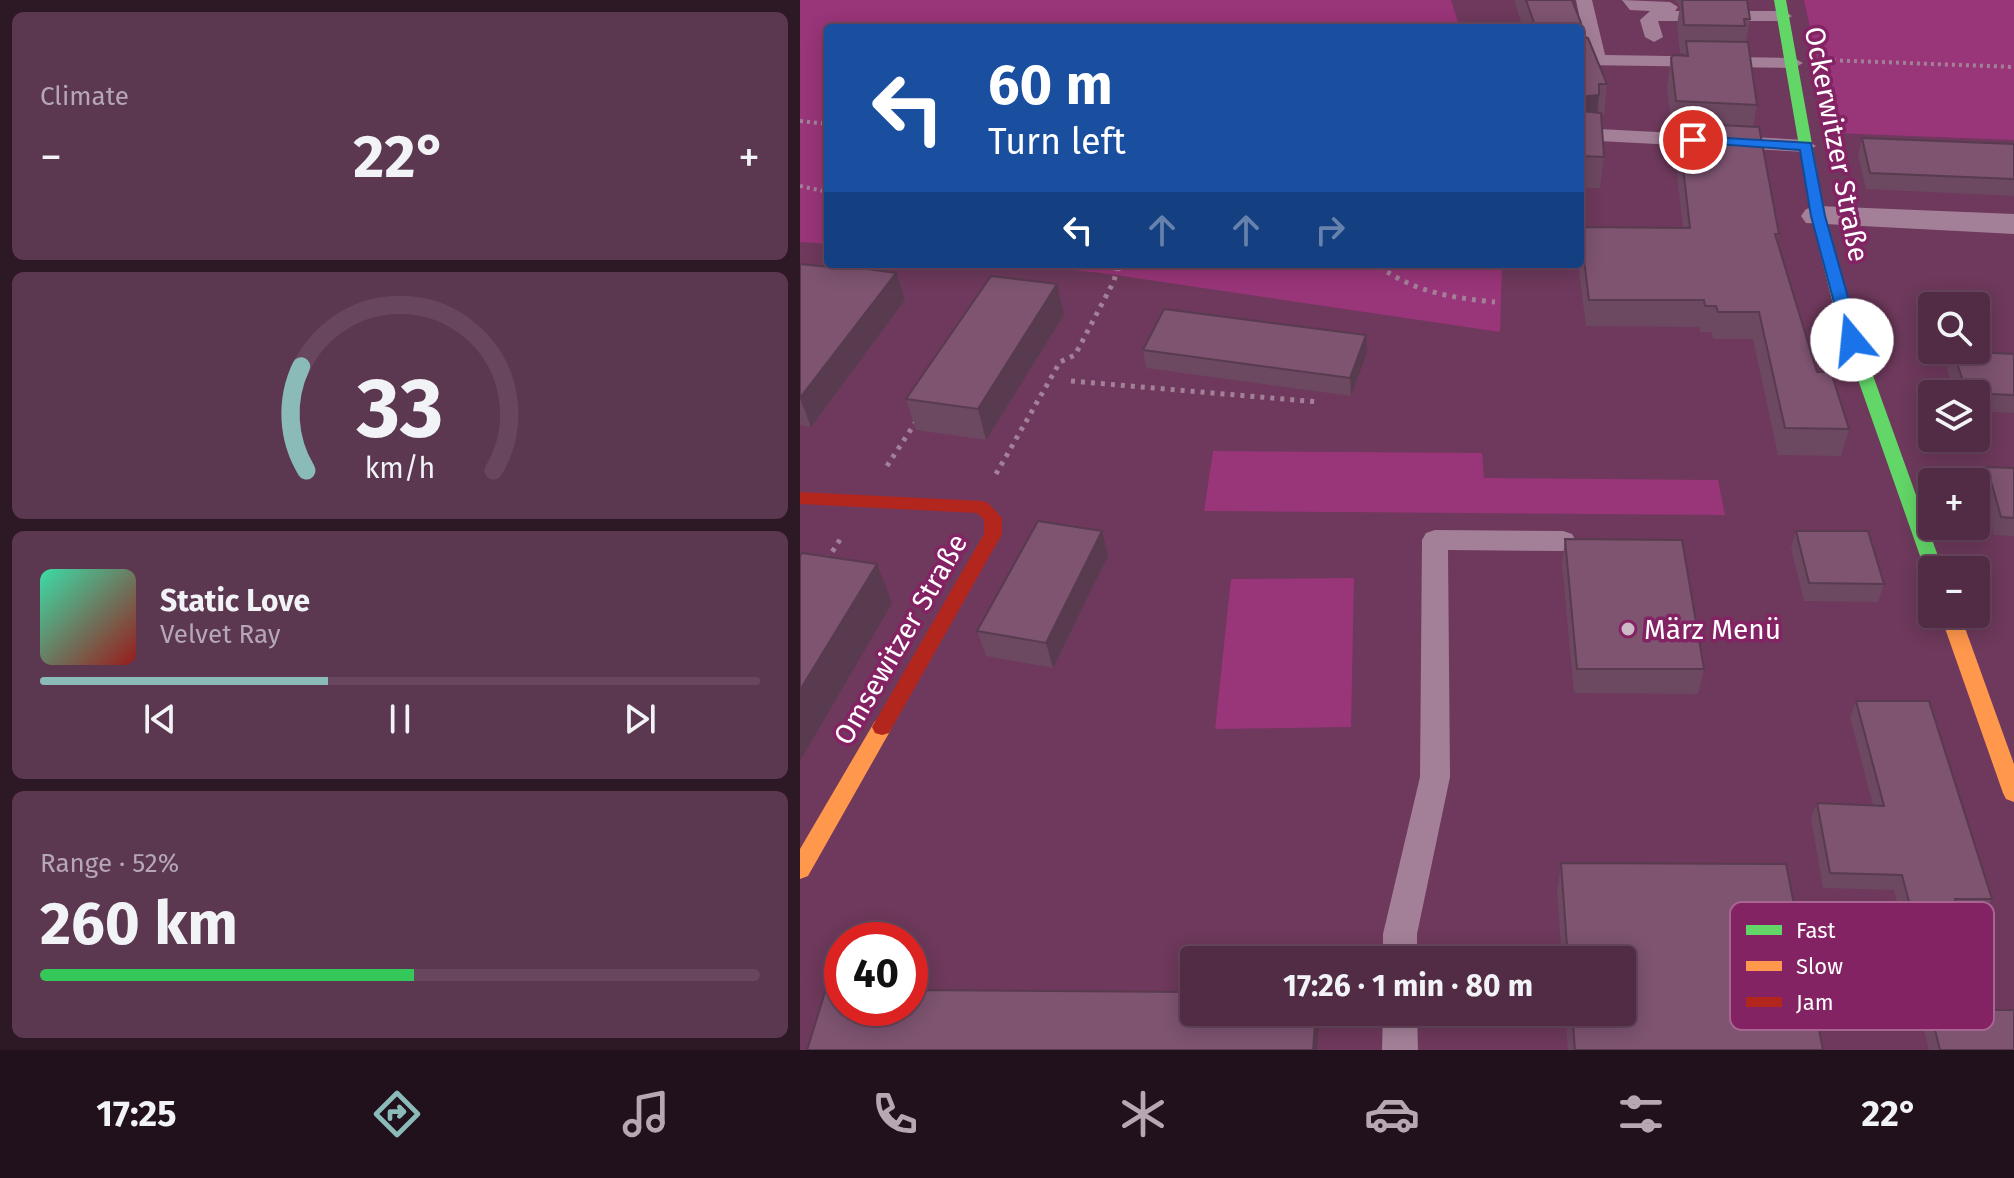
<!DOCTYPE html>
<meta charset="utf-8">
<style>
body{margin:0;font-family:"Fira Sans",sans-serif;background:#5c3750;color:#f1f3f6;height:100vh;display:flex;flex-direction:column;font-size:30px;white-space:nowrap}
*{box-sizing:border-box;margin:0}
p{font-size:26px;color:#b5a7b3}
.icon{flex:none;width:44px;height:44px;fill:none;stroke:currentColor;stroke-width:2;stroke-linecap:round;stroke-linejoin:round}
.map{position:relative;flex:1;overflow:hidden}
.panel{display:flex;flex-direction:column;gap:12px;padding:12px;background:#2d1826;width:800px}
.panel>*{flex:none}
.top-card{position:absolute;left:24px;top:24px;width:760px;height:244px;border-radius:8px;box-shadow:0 4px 20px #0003,0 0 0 2px #68475e;background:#1a4fa0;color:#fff;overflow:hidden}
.buttons{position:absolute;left:1118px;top:292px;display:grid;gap:16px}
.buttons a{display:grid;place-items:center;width:72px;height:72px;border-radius:8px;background:#522b45;box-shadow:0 4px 20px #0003,0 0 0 2px #68475e;font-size:40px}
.speed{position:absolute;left:24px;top:922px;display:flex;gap:16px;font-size:40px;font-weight:700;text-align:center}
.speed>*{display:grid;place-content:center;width:104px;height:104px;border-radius:50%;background:#522b45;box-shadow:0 4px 20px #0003,0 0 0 2px #68475e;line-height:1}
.speed .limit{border:12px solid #d22;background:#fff;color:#111}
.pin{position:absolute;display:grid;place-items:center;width:68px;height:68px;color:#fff;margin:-34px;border:4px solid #fff;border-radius:50%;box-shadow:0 2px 8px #0007}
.me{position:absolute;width:88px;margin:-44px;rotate:343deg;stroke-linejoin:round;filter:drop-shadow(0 0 6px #0008)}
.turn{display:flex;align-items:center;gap:28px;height:168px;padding:0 32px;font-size:36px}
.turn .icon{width:104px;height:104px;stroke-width:2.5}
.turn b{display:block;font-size:56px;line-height:68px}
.lanes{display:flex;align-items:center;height:76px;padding:0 32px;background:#0003;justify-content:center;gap:40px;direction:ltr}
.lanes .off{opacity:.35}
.big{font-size:60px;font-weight:700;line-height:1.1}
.panel .card{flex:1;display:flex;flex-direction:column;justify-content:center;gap:12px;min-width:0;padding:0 28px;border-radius:12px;background:#5c3750}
.panel .dial{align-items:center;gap:0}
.dial svg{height:208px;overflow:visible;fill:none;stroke:#68475e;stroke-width:7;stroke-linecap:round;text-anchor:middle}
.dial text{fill:#f1f3f6;stroke:none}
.song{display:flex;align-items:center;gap:24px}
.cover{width:96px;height:96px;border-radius:12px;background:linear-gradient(135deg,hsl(160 70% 55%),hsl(0 70% 35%))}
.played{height:8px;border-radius:4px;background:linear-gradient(90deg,#8bbbb9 40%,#68475e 40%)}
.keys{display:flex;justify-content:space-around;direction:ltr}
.heat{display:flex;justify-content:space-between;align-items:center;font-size:44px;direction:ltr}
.charge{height:12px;border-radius:6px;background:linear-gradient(90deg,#34c759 52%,#68475e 0)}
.trip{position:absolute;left:380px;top:946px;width:456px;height:80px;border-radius:8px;background:#522b45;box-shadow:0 4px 20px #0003,0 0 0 2px #68475e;font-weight:700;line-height:80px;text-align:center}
.tabs{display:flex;height:128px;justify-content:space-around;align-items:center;background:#21111c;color:#b5a7b3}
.tabs .icon{width:56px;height:56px}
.tabs .current{color:#8bbbb9}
.tabs b{font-size:36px;color:#f1f3f6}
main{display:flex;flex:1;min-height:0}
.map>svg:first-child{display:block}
</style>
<main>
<section class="panel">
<div class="card"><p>Climate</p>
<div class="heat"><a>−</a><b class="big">22°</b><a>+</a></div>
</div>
<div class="card dial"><svg viewBox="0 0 100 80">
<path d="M14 69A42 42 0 1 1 86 69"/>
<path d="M14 69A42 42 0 0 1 12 29" stroke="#8bbbb9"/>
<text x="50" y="56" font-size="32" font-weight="700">33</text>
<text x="50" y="72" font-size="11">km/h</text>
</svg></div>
<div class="card">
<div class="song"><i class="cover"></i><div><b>Static Love</b><p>Velvet Ray</p></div></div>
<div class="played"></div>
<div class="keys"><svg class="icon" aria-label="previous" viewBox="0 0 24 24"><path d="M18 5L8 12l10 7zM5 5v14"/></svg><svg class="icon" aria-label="pause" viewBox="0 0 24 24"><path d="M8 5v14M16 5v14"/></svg><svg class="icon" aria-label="next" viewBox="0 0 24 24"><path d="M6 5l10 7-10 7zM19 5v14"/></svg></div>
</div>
<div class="card"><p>Range · 52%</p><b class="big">260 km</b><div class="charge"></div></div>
</section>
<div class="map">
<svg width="1214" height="1050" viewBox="0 0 1214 1050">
<rect width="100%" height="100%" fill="#6e395c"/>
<g fill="#993579">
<polygon points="0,0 651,0 660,28 28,28 28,244 0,242"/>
<polygon points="1004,0 1214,0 1214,140 1033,133"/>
<polygon points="217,264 702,264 700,332 302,273"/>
<polygon points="413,451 682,453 684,478 918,480 925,515 404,511"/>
<polygon points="554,578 551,727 415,729 431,579"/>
</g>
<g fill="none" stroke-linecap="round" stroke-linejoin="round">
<g stroke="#a48098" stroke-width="4" stroke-dasharray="3 4" stroke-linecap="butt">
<polyline points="1026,60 1214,67"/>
<polyline points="0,121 28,124"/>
<polyline points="0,186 28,192"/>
<polyline points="309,264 315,268"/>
<polyline points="577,264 582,268"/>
<polyline points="321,268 333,264"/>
</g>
<g stroke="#a48098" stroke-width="5" stroke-dasharray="4 6" stroke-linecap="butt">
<path d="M579 266C613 292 653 298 695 302"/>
<polyline points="317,269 327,266"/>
<polyline points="271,381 519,402"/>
<polyline points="87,466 117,420"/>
<polyline points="196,474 260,362 275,355 314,281 317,269 312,266"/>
<polyline points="27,560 41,538"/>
</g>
<g fill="#a48098" fill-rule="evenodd">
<polygon points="776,0 792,0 805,55 994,58 1003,63 994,68 780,65 780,55 787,55"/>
<polygon points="822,0 870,2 878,7 875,11 984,11 992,16 984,21 858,21 863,37 854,42 845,37 840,20 850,11 830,10"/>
<polygon points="780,128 1006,140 1016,146 1006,152 780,140"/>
<polygon points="635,530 763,531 772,534 776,541 772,548 763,551 648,550 650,777 617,934 617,960 583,960 583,934 620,777 622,540 626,533"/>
<polygon points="583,1012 617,1012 618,1050 582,1050"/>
</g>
<polygon fill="#a48098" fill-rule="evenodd" points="1018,206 1214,214 1214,234 1006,223 1001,216 1006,209"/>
<polygon fill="#63d668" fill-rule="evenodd" points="974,0 986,0 1025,216 1053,320 1143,570 1132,570 1132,576 1125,570 1037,320 1011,216"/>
<g fill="#ff974d" fill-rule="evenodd">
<polygon points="1140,614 1160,614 1214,764 1214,802 1206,799 1203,793"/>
<polygon points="82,719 89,721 92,727 89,733 8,876 0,879 0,849 75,721"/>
</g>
<polygon fill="#b3261e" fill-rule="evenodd" points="0,492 182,501 188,503 202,518 202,534 89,733 82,735 75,733 72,727 184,534 184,520 177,513 0,504"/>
</g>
<g fill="#6c4861">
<polygon points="714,0 772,0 781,23 780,35 788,38 807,84 804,115 801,115 804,157 800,188 780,188 780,28 723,28"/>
<polygon points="875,0 947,0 950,19 946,42 957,105 953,127 979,234 977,241 1017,372 1049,429 1041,456 978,455 953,339 913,339 911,332 900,332 899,327 786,326 778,264 780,264 780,227 883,228 874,148 877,130 872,130 867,87 871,58 884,56 884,53 880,53 877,24 880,7"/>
<polygon points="1062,138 1214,144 1214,196 1066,189 1058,155"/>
<polygon points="0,264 105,300 11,427 0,425"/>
<polygon points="257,284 264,315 186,440 116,430 106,399"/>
<polygon points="343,350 567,353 551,396 346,368"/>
<polygon points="1153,351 1214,354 1214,413 1176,411 1176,394 1155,394 1147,369"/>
<polygon points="1187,467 1214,468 1214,536 1194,535 1180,485"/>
<polygon points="996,531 1084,584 1078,602 1004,601 991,548"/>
<polygon points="765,539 904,669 898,694 774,693 762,564"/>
<polygon points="308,556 253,668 186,656 177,631"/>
<polygon points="1056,701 1192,899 1184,913 1159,913 1185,1010 1214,1050 1129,1050 1116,999 1099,999 1091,962 1099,948 1109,948 1094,890 1023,888 1011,818 1017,803 1073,805 1050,717"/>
<polygon points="761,863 1023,1050 768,1050 765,1012 822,1012 822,960 762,960 757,892"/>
</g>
<g fill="#583b4f">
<polygon points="799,95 796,126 780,128 780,97"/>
<polygon points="96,273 105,300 11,427 0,398"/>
<polygon points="257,284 264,315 186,440 178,409"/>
<polygon points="566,335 567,353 551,396 550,378"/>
<polygon points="302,531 308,556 253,668 246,643"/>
<polygon points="77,564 92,603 0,761 0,690"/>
<polygon points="516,1012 520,1012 520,1015 517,1050 513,1050"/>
</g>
<g fill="#7e5471" stroke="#583b4f" stroke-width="2">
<polygon points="726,0 772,0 781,23 780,33 780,28 736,28"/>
<polygon points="882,0 947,0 950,19 944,19 945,26 884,25"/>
<polygon points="780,35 788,38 807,84 799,84 799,95 780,97"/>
<polygon points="886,41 948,42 957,105 876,101 871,58 873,55 888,56"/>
<polygon points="780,98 781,111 801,113 804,157 780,156"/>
<polygon points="878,123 959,127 979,234 975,234 1017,372 1031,372 1049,429 985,428 959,312 918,312 916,306 905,306 904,300 789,300 780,227 890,228"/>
<polygon points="1062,138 1214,144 1214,179 1070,173"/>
<polygon points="0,264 28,267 31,264 96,273 0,398"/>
<polygon points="191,276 257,284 178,409 106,399"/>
<polygon points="364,309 566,335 550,378 343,350"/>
<polygon points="1153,351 1214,354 1214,395 1167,393"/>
<polygon points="1187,467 1214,468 1214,518 1201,517"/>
<polygon points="238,521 302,531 246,643 177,631"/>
<polygon points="996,531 1068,531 1084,584 1009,583"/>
<polygon points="765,539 882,540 904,669 777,669"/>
<polygon points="2,553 77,564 0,690 0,556"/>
<polygon points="1056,701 1129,701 1192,899 1155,899 1185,1010 1214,1010 1214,1050 1140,1050 1124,985 1107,985 1099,948 1121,948 1102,875 1030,873 1017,803 1084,806"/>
<polygon points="761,863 986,864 1023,1050 775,1050 772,1012 822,1012 822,960 768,960"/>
<polygon points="26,989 42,989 42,1008 110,1008 110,990 394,992 394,1012 516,1012 513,1050 7,1050"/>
</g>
<polygon fill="#1a73e8" stroke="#114b97" stroke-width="2" points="893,136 1011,143 1025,216 1060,340 1058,344 1047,344 1044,340 1011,216 1000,150 888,142 886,140"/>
<circle fill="#ccbac6" stroke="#842364" stroke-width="3" cx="828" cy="629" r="8"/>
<g text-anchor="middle" stroke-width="7" stroke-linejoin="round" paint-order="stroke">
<g font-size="28" fill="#fff" stroke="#842364">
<text transform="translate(1037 144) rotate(79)" y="10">Ockerwitzer Straße</text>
<text transform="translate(100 639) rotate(-60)" y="10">Omsewitzer Straße</text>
</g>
<g font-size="28" fill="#fff" stroke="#842364" text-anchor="start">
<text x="844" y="639">März Menü</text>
</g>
</g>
<rect x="930" y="902" width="264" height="128" rx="12" fill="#842364" stroke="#a96592" stroke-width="2"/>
<rect x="946" y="925" width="36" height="10" fill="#63d668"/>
<rect x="946" y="961" width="36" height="10" fill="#ff974d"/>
<rect x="946" y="997" width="36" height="10" fill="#b3261e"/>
<g font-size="22" fill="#fff">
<text x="996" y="938">Fast</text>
<text x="996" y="974">Slow</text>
<text x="996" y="1010">Jam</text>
</g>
</svg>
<div class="buttons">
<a><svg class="icon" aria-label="search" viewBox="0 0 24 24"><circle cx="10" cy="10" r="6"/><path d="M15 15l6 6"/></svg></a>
<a><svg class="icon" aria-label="layers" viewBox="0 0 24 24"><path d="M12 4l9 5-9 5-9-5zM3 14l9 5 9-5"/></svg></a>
<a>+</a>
<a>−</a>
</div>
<div class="speed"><div class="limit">40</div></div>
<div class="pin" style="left:893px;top:140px;background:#d93025"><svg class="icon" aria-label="arrive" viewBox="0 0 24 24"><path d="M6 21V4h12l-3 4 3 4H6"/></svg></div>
<svg class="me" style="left:1052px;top:340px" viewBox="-20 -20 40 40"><circle r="19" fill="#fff"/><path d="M0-13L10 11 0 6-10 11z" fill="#1a73e8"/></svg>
<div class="trip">17:26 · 1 min · 80 m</div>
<div class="top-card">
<div class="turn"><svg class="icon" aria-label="left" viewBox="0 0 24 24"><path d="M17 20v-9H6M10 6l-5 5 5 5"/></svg><div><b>60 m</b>Turn left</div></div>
<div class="lanes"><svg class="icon" aria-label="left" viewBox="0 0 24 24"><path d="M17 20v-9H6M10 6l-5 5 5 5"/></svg><svg class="icon off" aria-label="ahead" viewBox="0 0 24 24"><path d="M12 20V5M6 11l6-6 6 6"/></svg><svg class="icon off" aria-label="ahead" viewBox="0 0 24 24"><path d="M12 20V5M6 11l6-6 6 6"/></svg><svg class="icon off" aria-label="right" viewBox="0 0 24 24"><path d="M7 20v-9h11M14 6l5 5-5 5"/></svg></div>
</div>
</div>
</main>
<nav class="tabs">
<b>17:25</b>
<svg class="icon current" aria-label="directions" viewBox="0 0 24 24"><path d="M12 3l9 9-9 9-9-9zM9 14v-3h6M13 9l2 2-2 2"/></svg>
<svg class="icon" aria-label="music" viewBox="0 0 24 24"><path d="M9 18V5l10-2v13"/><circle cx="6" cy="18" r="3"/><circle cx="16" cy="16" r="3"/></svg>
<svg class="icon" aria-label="phone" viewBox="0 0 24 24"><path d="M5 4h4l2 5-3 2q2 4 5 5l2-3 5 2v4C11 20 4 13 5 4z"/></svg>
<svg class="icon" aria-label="climate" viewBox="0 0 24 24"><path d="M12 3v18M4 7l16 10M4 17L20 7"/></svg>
<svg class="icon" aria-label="car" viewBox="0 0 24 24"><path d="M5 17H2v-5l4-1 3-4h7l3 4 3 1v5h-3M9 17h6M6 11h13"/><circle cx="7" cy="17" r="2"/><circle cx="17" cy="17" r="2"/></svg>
<svg class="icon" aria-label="filters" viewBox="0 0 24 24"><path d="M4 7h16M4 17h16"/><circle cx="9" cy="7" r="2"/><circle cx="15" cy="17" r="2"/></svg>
<b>22°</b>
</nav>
